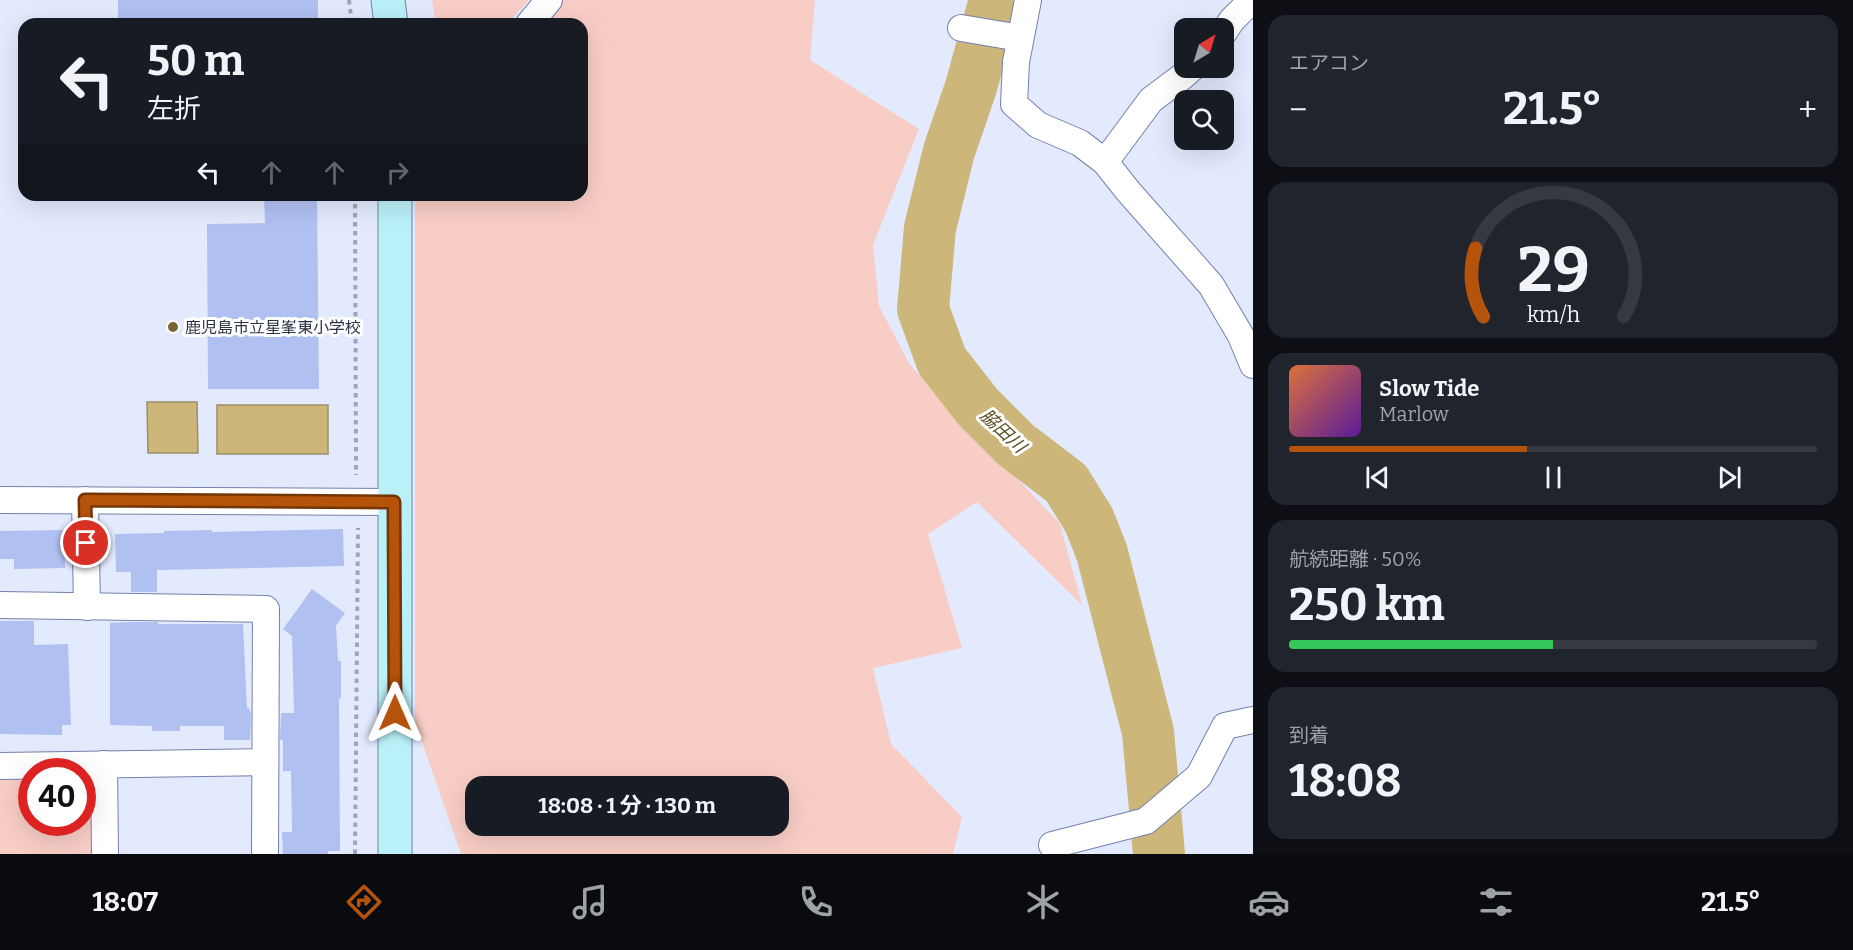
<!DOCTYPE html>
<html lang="ja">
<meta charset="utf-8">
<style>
body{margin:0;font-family:Bitter,"Noto Sans JP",serif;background:#20242c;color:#f1f3f6;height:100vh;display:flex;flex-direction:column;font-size:22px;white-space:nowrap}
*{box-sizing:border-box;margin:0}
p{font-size:20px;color:#9ea1a6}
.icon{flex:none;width:33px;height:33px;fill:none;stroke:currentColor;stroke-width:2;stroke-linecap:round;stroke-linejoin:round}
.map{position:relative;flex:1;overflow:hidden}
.sheet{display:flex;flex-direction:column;gap:15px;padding:15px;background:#0d0f14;width:600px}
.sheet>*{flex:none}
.guide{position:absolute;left:18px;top:18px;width:570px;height:183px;border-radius:18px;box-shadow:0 6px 24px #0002;background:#171b24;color:#f1f3f6;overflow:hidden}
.needle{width:39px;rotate:38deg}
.fabs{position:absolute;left:1174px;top:18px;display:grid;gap:12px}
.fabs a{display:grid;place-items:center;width:60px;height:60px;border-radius:12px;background:#171b24;box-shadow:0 6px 24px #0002;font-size:30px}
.speed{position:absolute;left:18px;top:758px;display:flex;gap:12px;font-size:30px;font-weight:700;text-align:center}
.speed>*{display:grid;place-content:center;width:78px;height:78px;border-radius:50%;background:#171b24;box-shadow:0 6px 24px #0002;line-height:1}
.speed .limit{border:9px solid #d22;background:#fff;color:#111}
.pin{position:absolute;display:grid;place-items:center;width:51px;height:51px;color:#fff;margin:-26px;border:3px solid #fff;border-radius:50%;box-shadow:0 2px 6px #0007}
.me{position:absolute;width:66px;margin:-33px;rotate:0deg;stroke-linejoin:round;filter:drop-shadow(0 0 4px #0008)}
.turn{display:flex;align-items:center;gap:21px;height:126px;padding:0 30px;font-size:27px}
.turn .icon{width:78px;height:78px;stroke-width:2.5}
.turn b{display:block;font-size:42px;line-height:51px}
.lanes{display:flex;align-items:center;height:57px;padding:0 30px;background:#0003;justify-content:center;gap:30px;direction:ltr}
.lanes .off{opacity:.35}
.big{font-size:45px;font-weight:700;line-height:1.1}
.sheet .tile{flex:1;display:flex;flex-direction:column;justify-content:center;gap:9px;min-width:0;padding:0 21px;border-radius:18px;background:#20242c}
.sheet .dial{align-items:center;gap:0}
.dial svg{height:156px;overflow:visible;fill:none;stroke:#363941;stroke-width:7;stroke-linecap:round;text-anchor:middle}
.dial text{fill:#f1f3f6;stroke:none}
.song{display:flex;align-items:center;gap:18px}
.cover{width:72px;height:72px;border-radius:9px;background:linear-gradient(135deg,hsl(20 70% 55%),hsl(270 70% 35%))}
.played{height:6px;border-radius:3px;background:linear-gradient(90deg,#b45309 45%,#363941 45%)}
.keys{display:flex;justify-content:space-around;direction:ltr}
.heat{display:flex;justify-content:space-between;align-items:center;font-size:33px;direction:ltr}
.charge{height:9px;border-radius:4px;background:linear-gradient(90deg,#34c759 50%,#363941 0)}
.trip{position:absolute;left:465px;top:776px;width:324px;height:60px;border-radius:18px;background:#171b24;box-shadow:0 6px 24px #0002;font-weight:700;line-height:60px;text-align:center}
.tab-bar{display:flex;height:96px;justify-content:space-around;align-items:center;background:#090b0e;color:#9ea1a6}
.tab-bar .icon{width:42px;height:42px}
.tab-bar .selected{color:#b45309}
.tab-bar b{font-size:27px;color:#f1f3f6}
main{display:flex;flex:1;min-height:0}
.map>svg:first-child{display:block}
</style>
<main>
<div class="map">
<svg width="1253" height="854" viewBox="0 0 1253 854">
<rect width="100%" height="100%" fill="#e3eafe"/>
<g fill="#f8cdc5" fill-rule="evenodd">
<polygon points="432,0 529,0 510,21 504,24 436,24"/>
<path d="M562 0H815L810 60 919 129 873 245 879 306 910 365 1060 524 1082 605 977 502 928 534 962 648 873 668 891 744 962 817 953 854H461L415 722V195H582V24H547ZM476 786H778V825H476Z"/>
<polygon points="31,779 32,822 82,822 83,779 94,788 95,854 0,854 0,780"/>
</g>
<g fill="#ccb67a" stroke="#9c8f6a" stroke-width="1.5">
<polygon points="147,402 197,402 198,453 148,453"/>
<rect x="217" y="405" width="111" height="49"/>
</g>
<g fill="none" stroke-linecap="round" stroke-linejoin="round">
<polyline stroke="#ccb67a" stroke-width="52" points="995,0 971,87 949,151 930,228 923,309 942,361 978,407 1016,445 1066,483 1089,520 1102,553 1148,732 1159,854"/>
</g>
<g fill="#b0c0f1">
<rect x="118" y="0" width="200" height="24"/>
<polygon points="264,195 317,195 319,389 208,389 207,224 265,223"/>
<polygon points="343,529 344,566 157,570 157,592 131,592 131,572 116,572 115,534 164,533 164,531 212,530 212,532"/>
<polygon points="64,530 65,568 14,569 14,559 0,559 0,531"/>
<polygon points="312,589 345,613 336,626 338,661 341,661 341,699 339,698 340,851 328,851 328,854 283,854 282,832 292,832 291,771 283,771 283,740 280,740 281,713 294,713 292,636 283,629"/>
<polygon points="0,621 34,621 34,645 68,644 71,725 62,725 62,735 0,734"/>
<polygon points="132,622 158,622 158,624 243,624 247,708 249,708 251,714 250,740 224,740 224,726 180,726 180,731 152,731 152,726 110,725 110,623"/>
</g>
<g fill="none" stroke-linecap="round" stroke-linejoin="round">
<g stroke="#7381ae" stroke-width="28">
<g id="street">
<polyline points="1028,0 1016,62 1014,104 1038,125 1080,143 1105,162 1128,191 1211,285 1241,336 1253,365"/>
<polyline points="529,24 549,0"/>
<polyline points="961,28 1020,38"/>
<polyline points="1224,32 1232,20 1252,0"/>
<polyline points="1105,162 1151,100 1183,76 1192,68"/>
<polyline points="0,500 394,502"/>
<polyline points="85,500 87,607"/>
<polyline points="0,605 266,609 265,854"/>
<polyline points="104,764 105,854"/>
<polyline points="0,766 265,762"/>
<polyline points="1052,845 1146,821 1199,776 1225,726 1253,720"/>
</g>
</g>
<g stroke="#7381ae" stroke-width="35">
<g id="secondary">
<polyline points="388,0 391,24"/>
<polyline points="395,195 395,854"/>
</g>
</g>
<g stroke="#9fa5b9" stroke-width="4" stroke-dasharray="4.5 4.5" stroke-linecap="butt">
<polyline points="349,0 352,24"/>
<polyline points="355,195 356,475"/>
<polyline points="355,854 358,528"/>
</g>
<use href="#street" stroke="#fff" stroke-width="26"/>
<use href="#secondary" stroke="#baf0f8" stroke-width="33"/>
</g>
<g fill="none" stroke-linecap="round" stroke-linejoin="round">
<g stroke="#753606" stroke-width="15">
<polyline id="route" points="86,543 85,500 394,502 395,713"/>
</g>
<use href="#route" stroke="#b45309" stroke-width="10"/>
</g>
<circle fill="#786735" stroke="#fff" stroke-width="2" cx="173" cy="327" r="6"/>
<g text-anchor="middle" stroke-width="6" stroke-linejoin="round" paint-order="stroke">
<g font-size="16" fill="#2d3346" stroke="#fff" text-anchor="start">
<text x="185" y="333">鹿児島市立星峯東小学校</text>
</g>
<g font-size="18" font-style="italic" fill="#5b4b1c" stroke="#fff">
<text transform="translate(1003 431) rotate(43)" y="6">脇田川</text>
</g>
</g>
</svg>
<div class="fabs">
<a><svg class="needle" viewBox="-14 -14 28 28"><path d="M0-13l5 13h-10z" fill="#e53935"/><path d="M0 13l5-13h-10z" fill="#9ea1a6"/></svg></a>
<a><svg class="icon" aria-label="search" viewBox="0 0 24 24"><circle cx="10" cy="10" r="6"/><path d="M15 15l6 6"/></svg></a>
</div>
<div class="speed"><div class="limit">40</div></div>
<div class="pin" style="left:86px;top:543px;background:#d93025"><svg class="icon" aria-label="arrive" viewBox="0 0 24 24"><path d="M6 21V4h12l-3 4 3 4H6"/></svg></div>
<svg class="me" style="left:395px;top:713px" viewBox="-20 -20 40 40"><path d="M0-17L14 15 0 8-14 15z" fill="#b45309" stroke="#fff" stroke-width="4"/></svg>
<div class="trip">18:08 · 1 分 · 130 m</div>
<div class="guide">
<div class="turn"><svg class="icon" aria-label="left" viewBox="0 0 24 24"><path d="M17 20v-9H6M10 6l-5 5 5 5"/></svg><div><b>50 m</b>左折</div></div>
<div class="lanes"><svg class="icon" aria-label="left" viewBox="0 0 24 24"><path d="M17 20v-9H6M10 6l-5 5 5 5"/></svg><svg class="icon off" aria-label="ahead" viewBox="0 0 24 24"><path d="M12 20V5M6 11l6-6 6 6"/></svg><svg class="icon off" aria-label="ahead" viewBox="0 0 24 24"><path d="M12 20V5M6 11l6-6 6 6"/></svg><svg class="icon off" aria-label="right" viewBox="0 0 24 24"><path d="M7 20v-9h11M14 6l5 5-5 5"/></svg></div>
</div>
</div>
<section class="sheet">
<div class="tile"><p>エアコン</p>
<div class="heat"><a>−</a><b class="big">21.5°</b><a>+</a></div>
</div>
<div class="tile dial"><svg viewBox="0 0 100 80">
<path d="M14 69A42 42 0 1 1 86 69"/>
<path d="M14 69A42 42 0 0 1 10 34" stroke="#b45309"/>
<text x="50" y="56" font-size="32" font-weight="700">29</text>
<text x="50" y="72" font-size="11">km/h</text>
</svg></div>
<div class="tile">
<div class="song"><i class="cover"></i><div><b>Slow Tide</b><p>Marlow</p></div></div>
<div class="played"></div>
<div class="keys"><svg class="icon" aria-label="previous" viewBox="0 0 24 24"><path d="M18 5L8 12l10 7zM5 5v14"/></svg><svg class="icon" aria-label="pause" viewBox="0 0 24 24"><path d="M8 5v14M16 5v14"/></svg><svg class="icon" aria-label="next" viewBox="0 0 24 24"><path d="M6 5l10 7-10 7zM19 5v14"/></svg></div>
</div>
<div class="tile"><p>航続距離 · 50%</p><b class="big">250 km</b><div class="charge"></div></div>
<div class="tile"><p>到着</p><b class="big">18:08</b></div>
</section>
</main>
<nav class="tab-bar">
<b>18:07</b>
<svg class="icon selected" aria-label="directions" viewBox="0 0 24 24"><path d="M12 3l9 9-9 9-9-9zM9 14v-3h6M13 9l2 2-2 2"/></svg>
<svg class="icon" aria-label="music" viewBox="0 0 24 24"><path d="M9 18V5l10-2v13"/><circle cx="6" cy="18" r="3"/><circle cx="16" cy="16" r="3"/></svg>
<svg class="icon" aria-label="phone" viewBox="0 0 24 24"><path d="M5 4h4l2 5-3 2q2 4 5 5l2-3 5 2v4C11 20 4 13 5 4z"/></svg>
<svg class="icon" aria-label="climate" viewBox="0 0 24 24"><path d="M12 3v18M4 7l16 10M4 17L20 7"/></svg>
<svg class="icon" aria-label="car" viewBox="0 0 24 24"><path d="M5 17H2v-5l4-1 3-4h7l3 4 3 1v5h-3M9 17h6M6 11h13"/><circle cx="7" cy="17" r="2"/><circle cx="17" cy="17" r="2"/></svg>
<svg class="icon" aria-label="filters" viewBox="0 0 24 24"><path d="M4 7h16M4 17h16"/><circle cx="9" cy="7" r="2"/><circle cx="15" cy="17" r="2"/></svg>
<b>21.5°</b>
</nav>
